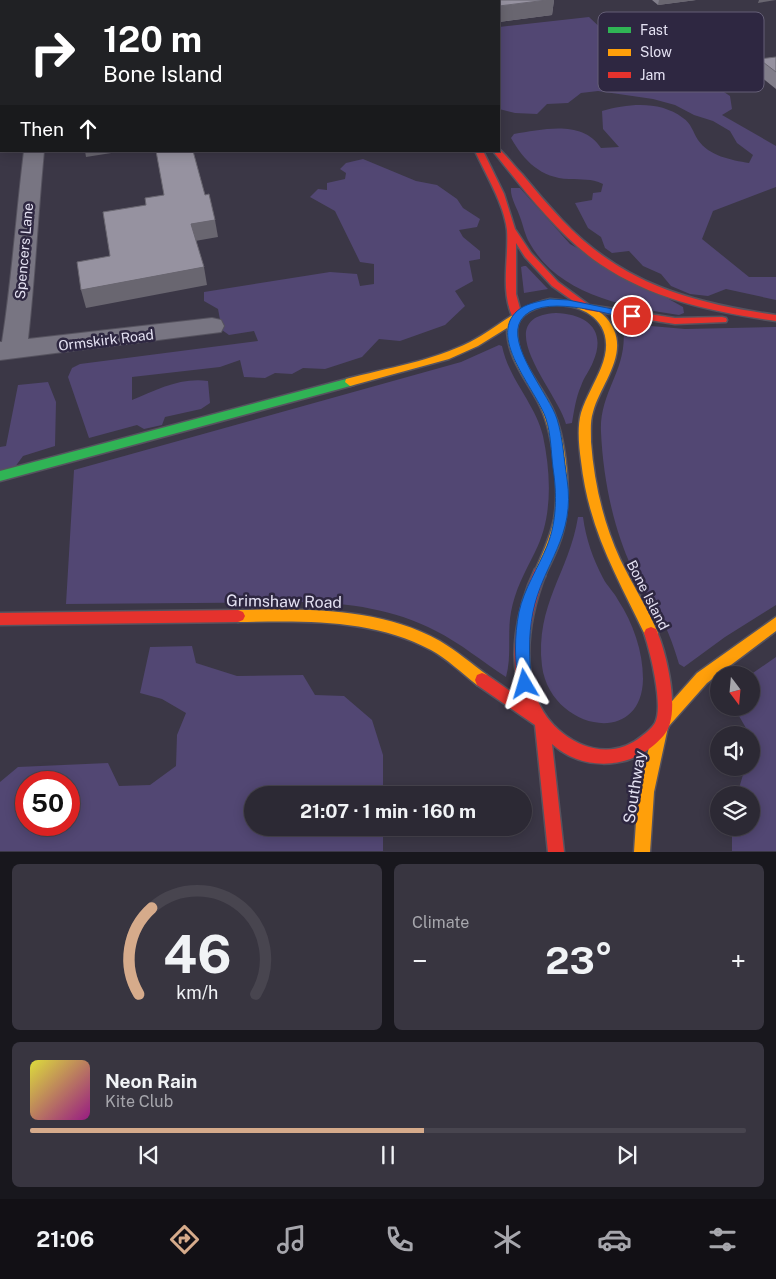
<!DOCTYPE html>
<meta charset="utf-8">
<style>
body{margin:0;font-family:"Public Sans",sans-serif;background:#383540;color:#f1f3f6;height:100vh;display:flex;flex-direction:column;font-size:19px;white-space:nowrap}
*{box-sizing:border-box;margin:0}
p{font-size:16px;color:#a6a6ac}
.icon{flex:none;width:28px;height:28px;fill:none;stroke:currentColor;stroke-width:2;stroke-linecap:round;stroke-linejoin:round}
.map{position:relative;height:852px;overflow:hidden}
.panel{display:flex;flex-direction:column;gap:12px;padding:12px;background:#18171d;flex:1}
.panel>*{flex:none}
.guide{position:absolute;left:0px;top:0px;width:500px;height:152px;box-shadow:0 2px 12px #0003,0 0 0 1px #48454f;background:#202124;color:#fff;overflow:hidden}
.needle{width:32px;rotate:164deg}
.buttons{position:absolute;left:710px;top:666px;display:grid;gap:10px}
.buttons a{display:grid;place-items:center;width:50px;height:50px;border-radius:50%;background:#2c2934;box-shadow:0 2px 12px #0003,0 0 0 1px #48454f;font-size:25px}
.speed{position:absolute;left:15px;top:771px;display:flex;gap:10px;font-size:25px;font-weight:700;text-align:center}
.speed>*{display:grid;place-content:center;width:65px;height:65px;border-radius:50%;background:#2c2934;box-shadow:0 2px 12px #0003,0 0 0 1px #48454f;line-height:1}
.speed .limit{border:8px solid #d22;background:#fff;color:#111}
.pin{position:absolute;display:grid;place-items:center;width:42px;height:42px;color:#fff;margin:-21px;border:2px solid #fff;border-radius:50%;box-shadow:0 1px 5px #0007}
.me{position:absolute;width:55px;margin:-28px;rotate:353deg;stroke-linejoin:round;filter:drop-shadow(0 0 4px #0008)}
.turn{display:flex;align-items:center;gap:18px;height:105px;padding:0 20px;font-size:22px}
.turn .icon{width:65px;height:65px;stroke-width:2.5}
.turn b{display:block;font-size:35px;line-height:42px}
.then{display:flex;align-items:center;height:48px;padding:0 20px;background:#0003;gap:10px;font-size:19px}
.big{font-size:38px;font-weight:700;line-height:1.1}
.panel .widget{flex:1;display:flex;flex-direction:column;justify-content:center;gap:8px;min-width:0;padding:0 18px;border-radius:8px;background:#383540}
.panel .dial{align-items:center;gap:0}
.dial svg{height:130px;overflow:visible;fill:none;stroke:#48454f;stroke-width:7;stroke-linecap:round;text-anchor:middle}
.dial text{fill:#f1f3f6;stroke:none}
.song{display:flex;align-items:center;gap:15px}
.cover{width:60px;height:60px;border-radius:8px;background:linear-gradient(135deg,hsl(60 70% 55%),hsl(310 70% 35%))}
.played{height:5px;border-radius:2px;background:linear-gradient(90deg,#d6ab8b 55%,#48454f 55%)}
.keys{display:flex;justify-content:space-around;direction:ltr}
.heat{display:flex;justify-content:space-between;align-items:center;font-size:28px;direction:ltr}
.panel .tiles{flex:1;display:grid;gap:12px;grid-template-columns:1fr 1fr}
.widget:last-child{grid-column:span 2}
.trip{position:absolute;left:244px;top:786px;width:288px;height:50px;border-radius:25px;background:#2c2934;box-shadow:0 2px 12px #0003,0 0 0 1px #48454f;font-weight:700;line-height:50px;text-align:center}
.tabs{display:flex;height:80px;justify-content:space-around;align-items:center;background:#121015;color:#a6a6ac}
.tabs .icon{width:35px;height:35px}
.tabs .on{color:#d6ab8b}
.tabs b{font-size:22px;color:#f1f3f6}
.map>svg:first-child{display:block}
</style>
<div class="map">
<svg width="776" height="852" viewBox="0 0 776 852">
<rect width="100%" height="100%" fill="#3b3746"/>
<g fill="#524773" fill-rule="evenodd">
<polygon points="52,0 337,0 338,1 54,1"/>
<path d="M589 17 625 51 643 56 671 86H715L730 96 732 109 722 115 776 146V187L713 211 702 239 749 277H776V300L726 289 708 296 690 294 671 286 661 274 643 266 629 251 612 253 605 248 601 237 588 228 575 203 592 200 593 193 601 192 603 184C590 178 583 180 569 179 541 178 524 161 511 138L514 134C542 130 582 119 601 148L619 147 603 129 602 111C628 104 659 100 683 118 691 123 693 132 698 140 709 156 731 160 749 163L753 155 737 143 730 131 713 121 694 115 675 105 653 99 598 91 581 93 568 103 547 104 537 114 515 113 499 109V27Z"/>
<path d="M363 159 416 181 437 185 457 199 463 208 480 219 477 227 459 230 463 237 480 251V259L469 261 473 281 455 291 465 306 445 325 400 341 379 339 362 357 325 369 303 368 292 374 275 373 265 378 244 377 240 360 220 367 132 377V400C156 390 181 377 208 381L210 403 201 409 165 417 162 425 144 429 137 425 89 438 68 377 72 368 80 364 258 341 254 331 229 335 222 330 218 309 204 301V292L330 272 357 274 360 286 374 284V264L360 262 335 211 310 197 318 189 327 190V183L345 179 346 173 340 169 346 163Z"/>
<path d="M511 188H520L570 244 683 307 684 313 679 315C625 307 558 295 529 242 525 235 523 225 520 217 517 208 510 197 511 188Z"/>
<polygon points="524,266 526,266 548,289 524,293 521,267"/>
<path d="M556 313C587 314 607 330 593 362 590 370 584 377 581 386 576 397 574 411 572 423L566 424C559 394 486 317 556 313Z"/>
<path d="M628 324 685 329 776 327V605L725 637 684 667 679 664C673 643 665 623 654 604 647 592 638 581 632 568 613 528 603 477 601 432 599 391 629 369 623 326Z"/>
<path d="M499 345 502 346C509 380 535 403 543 436 551 474 553 517 535 552 525 572 515 590 511 612 507 633 512 656 506 677 483 662 460 643 436 631 394 609 349 603 303 602L66 604 74 470 461 362Z"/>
<polygon points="48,382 56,402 55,446 23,456 12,471 0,473 0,447 6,446 18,385"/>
<path d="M578 517H583C586 539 593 559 603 578 607 586 614 592 618 600 633 623 643 651 643 679 642 749 550 729 542 666 535 604 569 573 578 517Z"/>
<path d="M192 646 196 663 237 676 303 675 315 695 344 696 372 720 383 755V795H252V828H383V851H0V782L18 767 108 763 119 786 150 785 176 766 177 735 186 713 162 699 140 693 150 647ZM26 782H69V825H26Z"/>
<polygon points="776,657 776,851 732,851 732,828 751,828 751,795 737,795 745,768 751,768 754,742 739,716 743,708 751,708 750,675"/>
</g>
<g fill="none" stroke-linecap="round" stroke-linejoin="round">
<g stroke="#56535f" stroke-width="2">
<g id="street">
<polygon points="23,0 39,0 40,1 24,1"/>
<rect x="0" y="135" width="1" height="12"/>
<path d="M24 151H44C38 214 35 277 28 339L212 318 221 320 224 326 221 332 0 360V342H2C12 279 16 215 24 151Z"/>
</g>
</g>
<g stroke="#56535f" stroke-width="3">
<polygon id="fast" points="350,378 354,379 355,382 354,385 0,481 0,471"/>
</g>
<g stroke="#56535f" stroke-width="3">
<g id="slow">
<path d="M550 299C575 301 603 304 614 330 626 358 600 386 593 412 590 421 591 432 591 442 594 482 603 522 620 559 632 584 647 607 658 633L656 637 651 639 646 637C617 576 589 531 581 461 579 446 577 428 581 413 586 397 595 383 601 368 631 295 519 290 517 330 516 358 537 379 549 402 565 430 571 484 566 516 564 536 555 555 546 573L545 577 540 578 535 577 534 573C542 555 550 538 554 519 560 487 553 430 538 402 525 378 507 357 507 328L478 346 449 359 350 386 345 382 346 379C387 368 432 361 470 342 499 327 518 306 550 299Z"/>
<path d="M238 610C307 609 379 607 440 641 457 651 472 664 487 675L489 680 487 685 482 687 477 685C462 673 447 659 431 650 372 618 302 621 238 622L233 620 231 616 233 612Z"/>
<polygon points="776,617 776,631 707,683 668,727 654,792 650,852 634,852 638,792 654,727 658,717 697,673"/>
</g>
</g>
<g stroke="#56535f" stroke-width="3">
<g id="jam">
<polygon points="366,0 372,0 373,1 367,1"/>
<path d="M499 149C507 156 514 166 522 174 535 190 548 205 562 220 622 284 692 303 776 315V321C714 312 653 300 600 264 561 238 522 188 493 151H499Z"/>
<path d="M475 151H483L504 194 515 229 531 253 558 282 589 305 675 318 722 317 726 318 727 320 726 322 675 324 586 310 552 286 525 257 516 243V294L522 316 521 318H513C500 291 509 259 507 230 504 204 486 175 475 151Z"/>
<path d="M540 568 545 569 546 573C531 612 522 655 536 696 550 738 604 768 642 736 646 733 652 728 655 723 664 706 650 651 644 633L646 629 651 627 656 629C666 651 677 700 670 723 668 732 661 739 654 745 626 770 580 770 552 744L564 852H548L535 725 477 685 475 680 477 675 482 673 487 675 523 700C506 660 517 607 535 569Z"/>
<polygon points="238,610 243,612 245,616 243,620 238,622 0,625 0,613"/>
</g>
</g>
<use href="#street" fill="#787582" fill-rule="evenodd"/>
<use href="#fast" fill="#30b455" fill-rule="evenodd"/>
<use href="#slow" fill="#ff9f0a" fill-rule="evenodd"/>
<use href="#jam" fill="#e5322d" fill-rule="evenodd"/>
</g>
<g fill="#817e8a">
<polygon points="465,0 554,0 552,15 499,22 499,1 466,1"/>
<polygon points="652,0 696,0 658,5"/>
<polygon points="776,57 776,89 755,72 759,59"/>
</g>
<g fill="#696670">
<polygon points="547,0 554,0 552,15 499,22 499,6"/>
<polygon points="659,0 696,0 658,5"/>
<polygon points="759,0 776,0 758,3"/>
<polygon points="1,122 1,134 0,134 0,127"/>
<polygon points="85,151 124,151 86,157"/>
<polygon points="215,220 218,237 195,241 191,224"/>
<polygon points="204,267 207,285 86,308 81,290"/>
</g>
<g fill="#9692a0" stroke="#696670">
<polygon points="480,0 547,0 499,6 499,1 481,1"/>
<polygon points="776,57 776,72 759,59"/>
<polygon points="0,111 1,111 1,122 0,127"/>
<polygon points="156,151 193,151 205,195 209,194 215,220 191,224 204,267 81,290 77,262 110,256 103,212 146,205 145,198 164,195"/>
</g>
<path fill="#1a73e8" stroke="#114b97" d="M550 299 568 300 632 313 637 316 632 319C606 314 539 292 521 320 505 344 550 396 557 419 563 438 564 460 567 479 576 537 543 563 533 612 528 637 529 659 532 684L530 688 525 690 520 688 518 684C515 659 514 637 519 612 524 589 538 568 547 546 557 521 557 494 553 468 551 452 551 434 546 419 537 390 483 334 521 308 529 303 541 301 550 299Z"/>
<g text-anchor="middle" stroke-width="5" stroke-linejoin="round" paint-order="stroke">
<g font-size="14" fill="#e4e1f2" stroke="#2e2741">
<text transform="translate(24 251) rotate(-85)" y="5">Spencers Lane</text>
<text transform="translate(106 340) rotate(-7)" y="5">Ormskirk Road</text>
<text transform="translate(648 595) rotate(63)" y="5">Bone Island</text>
</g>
<g font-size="16" fill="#e4e1f2" stroke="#2e2741">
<text transform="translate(284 601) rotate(1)" y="6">Grimshaw Road</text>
<text transform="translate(634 787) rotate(-81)" y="6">Southway</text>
</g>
</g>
<rect x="598" y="12" width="166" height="80" rx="8" fill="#2e2741" stroke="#655f76" stroke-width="1"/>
<rect x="608" y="27" width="23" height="6" fill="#30b455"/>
<rect x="608" y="49" width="23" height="7" fill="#ff9f0a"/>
<rect x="608" y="72" width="23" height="6" fill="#e5322d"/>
<g font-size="14" fill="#e4e1f2">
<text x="640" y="35">Fast</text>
<text x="640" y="57">Slow</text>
<text x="640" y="80">Jam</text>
</g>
</svg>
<div class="buttons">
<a><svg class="needle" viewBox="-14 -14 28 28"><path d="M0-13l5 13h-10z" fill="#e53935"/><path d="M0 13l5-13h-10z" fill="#a6a6ac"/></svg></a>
<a><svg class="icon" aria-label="sound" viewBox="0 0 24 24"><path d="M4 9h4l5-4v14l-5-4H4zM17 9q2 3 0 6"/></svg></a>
<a><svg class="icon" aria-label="layers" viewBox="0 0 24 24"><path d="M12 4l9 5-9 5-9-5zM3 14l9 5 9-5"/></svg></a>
</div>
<div class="speed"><div class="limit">50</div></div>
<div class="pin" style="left:632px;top:316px;background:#d93025"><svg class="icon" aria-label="arrive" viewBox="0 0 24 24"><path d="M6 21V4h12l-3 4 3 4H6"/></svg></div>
<svg class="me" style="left:525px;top:684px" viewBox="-20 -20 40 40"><path d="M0-17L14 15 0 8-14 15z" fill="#1a73e8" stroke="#fff" stroke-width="4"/></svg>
<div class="trip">21:07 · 1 min · 160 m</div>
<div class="guide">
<div class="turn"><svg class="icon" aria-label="right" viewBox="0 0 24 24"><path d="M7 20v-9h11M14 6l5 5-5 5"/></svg><div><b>120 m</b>Bone Island</div></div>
<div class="then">Then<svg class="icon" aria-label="ahead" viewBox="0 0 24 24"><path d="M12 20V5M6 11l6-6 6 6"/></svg></div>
</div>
</div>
<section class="panel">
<div class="tiles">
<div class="widget dial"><svg viewBox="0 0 100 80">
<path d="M14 69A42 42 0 1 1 86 69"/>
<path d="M14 69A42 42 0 0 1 22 16" stroke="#d6ab8b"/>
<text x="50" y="56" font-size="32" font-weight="700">46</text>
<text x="50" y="72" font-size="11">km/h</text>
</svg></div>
<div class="widget"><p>Climate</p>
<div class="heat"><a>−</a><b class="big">23°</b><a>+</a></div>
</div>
<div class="widget">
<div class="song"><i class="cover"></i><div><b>Neon Rain</b><p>Kite Club</p></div></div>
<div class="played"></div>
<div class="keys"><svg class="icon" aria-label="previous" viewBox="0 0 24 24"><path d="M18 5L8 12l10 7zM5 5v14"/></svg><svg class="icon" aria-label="pause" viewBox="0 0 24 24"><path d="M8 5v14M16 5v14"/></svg><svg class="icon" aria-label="next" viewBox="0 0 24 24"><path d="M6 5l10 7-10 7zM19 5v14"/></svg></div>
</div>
</div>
</section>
<nav class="tabs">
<b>21:06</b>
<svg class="icon on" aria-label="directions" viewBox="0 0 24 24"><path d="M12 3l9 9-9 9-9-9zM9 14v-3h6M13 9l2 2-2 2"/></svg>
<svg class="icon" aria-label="music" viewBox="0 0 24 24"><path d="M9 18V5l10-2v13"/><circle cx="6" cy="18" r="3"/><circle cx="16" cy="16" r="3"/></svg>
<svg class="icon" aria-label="phone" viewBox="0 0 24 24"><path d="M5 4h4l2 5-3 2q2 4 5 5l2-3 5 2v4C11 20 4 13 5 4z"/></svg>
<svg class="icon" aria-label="climate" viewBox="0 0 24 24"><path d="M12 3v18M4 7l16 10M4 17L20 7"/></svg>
<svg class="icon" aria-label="car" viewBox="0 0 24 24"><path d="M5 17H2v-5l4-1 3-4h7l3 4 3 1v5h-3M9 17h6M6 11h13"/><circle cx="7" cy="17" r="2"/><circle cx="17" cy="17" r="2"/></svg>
<svg class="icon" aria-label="filters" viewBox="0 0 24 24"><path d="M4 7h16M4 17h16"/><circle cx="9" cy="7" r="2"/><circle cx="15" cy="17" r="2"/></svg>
</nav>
